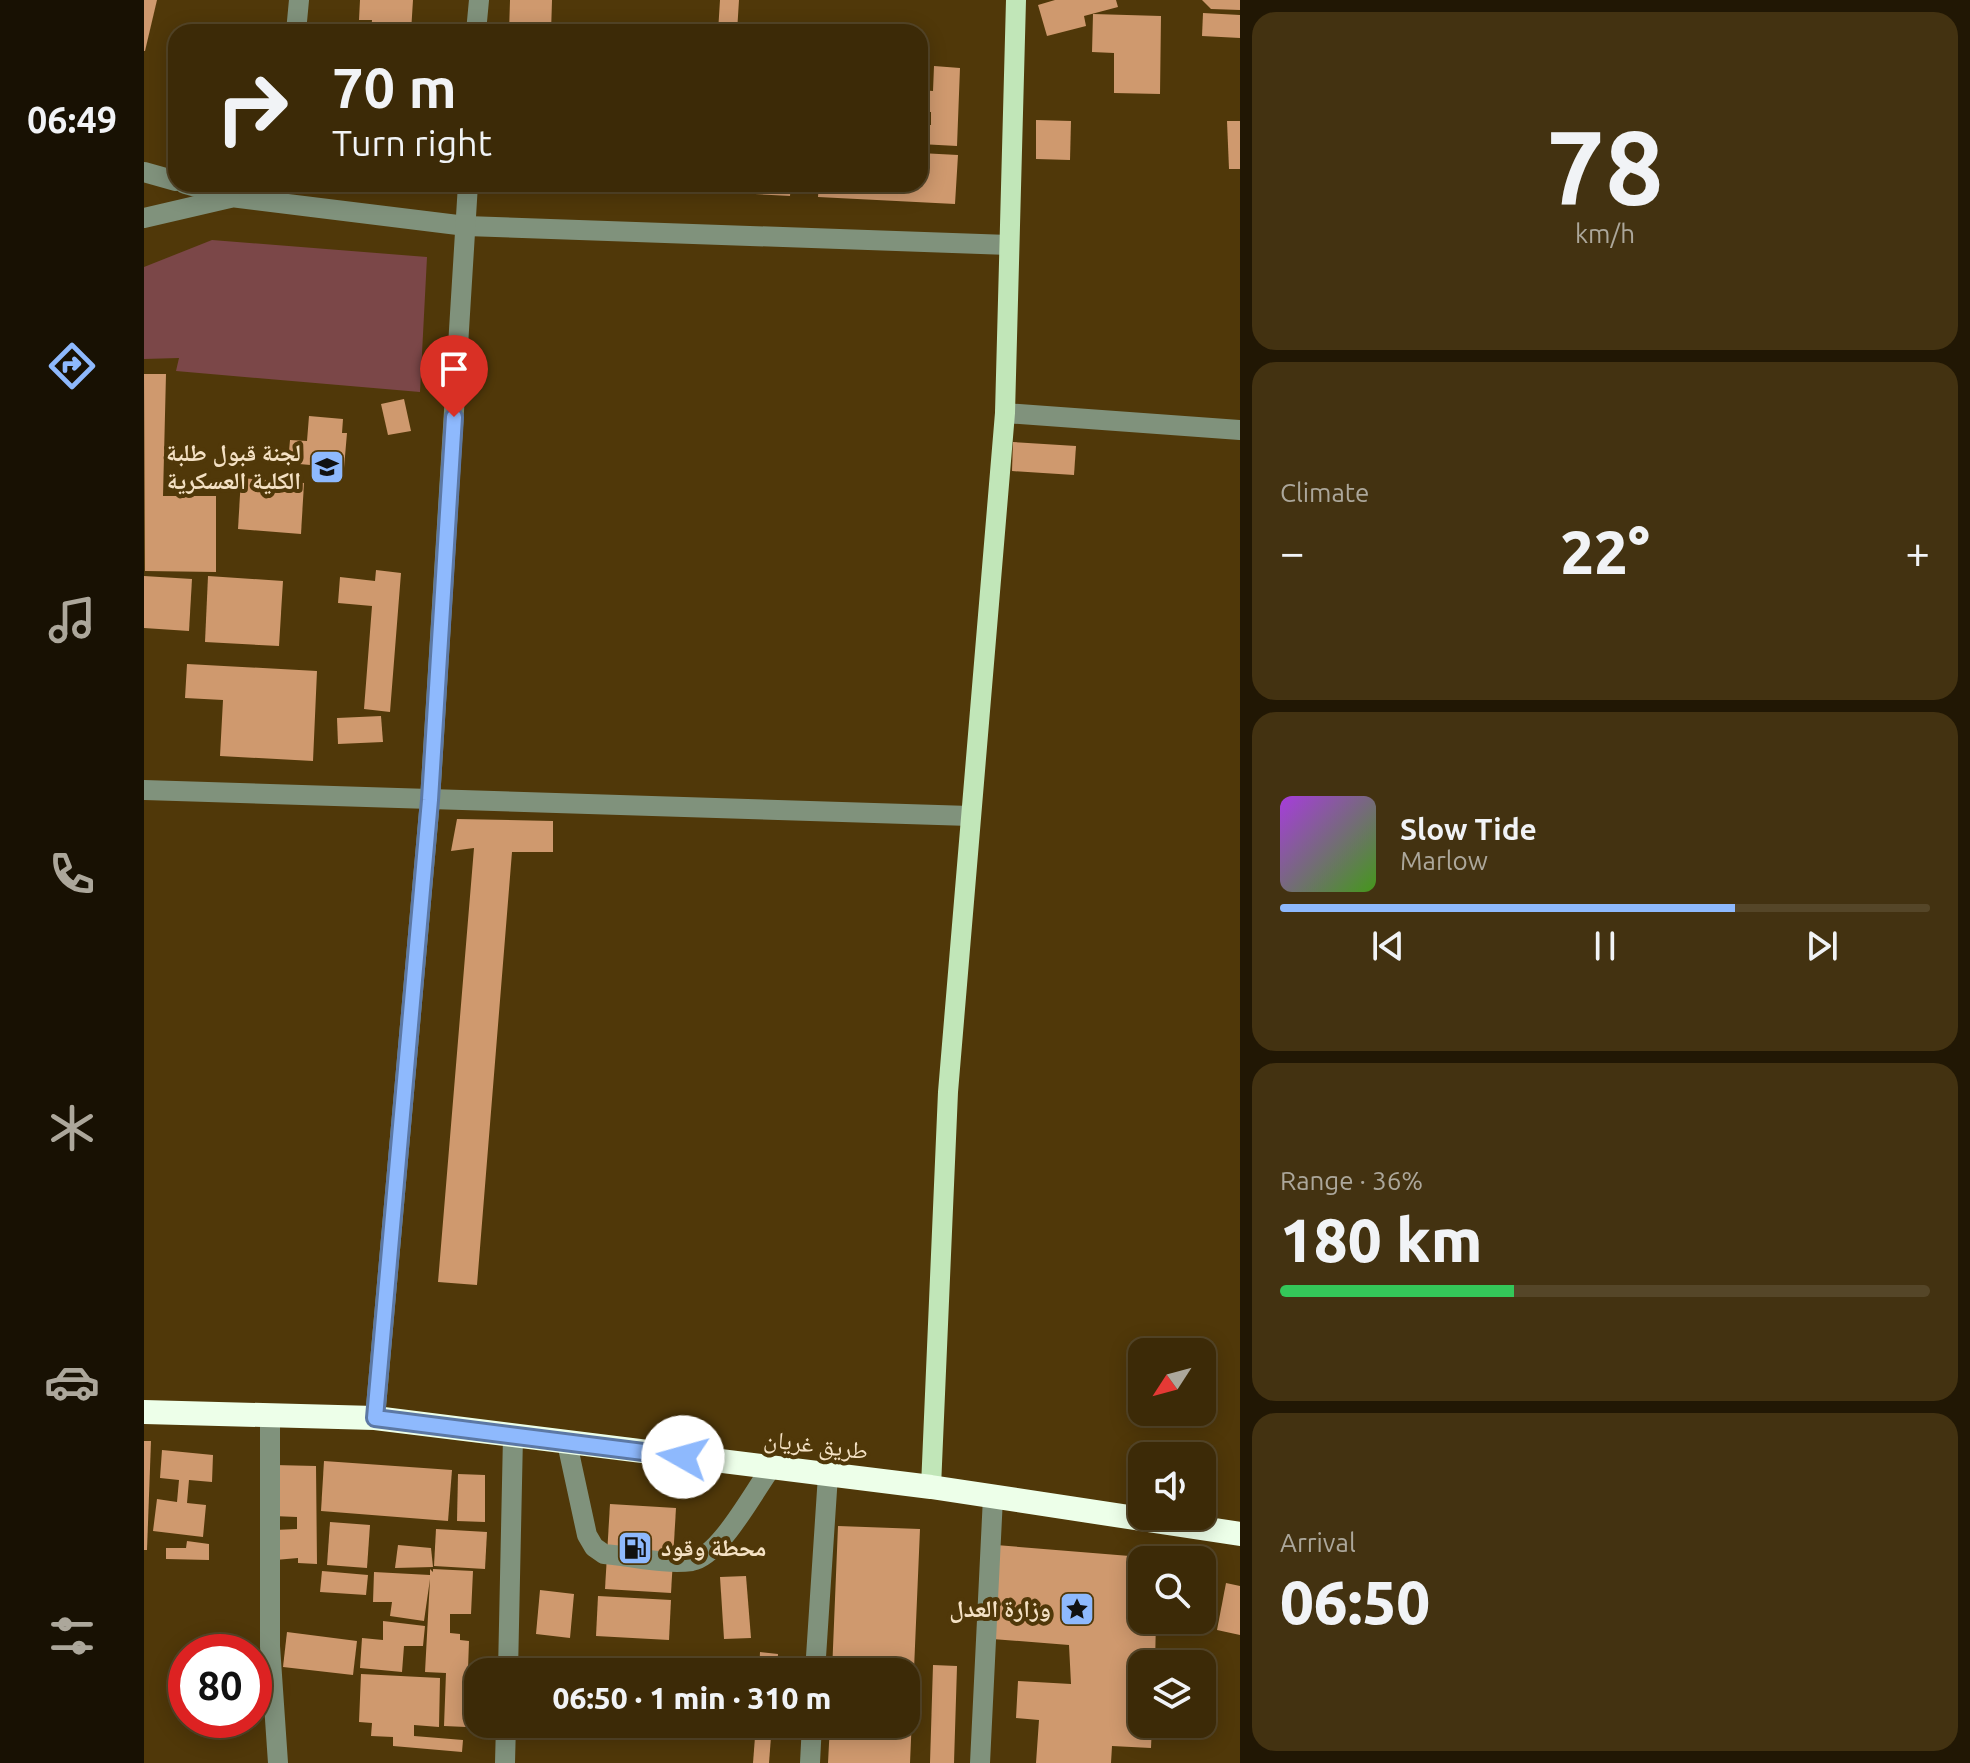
<!DOCTYPE html>
<meta charset="utf-8">
<style>
body{margin:0;font-family:Ubuntu,"Noto Naskh Arabic",sans-serif;background:#433211;color:#f1f3f6;height:100vh;display:flex;flex-direction:column;font-size:30px;white-space:nowrap}
*{box-sizing:border-box;margin:0}
p{font-size:26px;color:#aca79b}
.icon{flex:none;width:44px;height:44px;fill:none;stroke:currentColor;stroke-width:2;stroke-linecap:round;stroke-linejoin:round}
.map{position:relative;flex:1;overflow:hidden}
.side{display:flex;flex-direction:column;gap:12px;padding:12px;background:#211704;width:730px}
.side>*{flex:none}
.top-card{position:absolute;left:24px;top:24px;width:760px;height:168px;border-radius:24px;box-shadow:0 4px 20px #0003,0 0 0 2px #554628;background:#3c2a07;color:#f1f3f6;overflow:hidden}
.needle{width:52px;rotate:234deg}
.buttons{position:absolute;left:984px;top:1338px;display:grid;gap:16px}
.buttons a{display:grid;place-items:center;width:88px;height:88px;border-radius:16px;background:#3c2a07;box-shadow:0 4px 20px #0003,0 0 0 2px #554628;font-size:40px}
.speed{position:absolute;left:24px;top:1634px;display:flex;gap:16px;font-size:40px;font-weight:700;text-align:center}
.speed>*{display:grid;place-content:center;width:104px;height:104px;border-radius:50%;background:#3c2a07;box-shadow:0 4px 20px #0003,0 0 0 2px #554628;line-height:1}
.speed .limit{border:12px solid #d22;background:#fff;color:#111}
.pin{position:absolute;display:grid;place-items:center;width:68px;height:68px;color:#fff;margin:-82px -34px;border-radius:50% 50% 50% 0;rotate:-45deg;box-shadow:0 0 8px #0007}
.pin .icon{rotate:45deg}
.me{position:absolute;width:88px;margin:-44px;rotate:277deg;stroke-linejoin:round;filter:drop-shadow(0 0 6px #0008)}
.turn{display:flex;align-items:center;gap:28px;height:168px;padding:0 32px;font-size:36px}
.turn .icon{width:104px;height:104px;stroke-width:2.5}
.turn b{display:block;font-size:56px;line-height:68px}
.big{font-size:60px;font-weight:800;line-height:1.1}
.side .widget{flex:1;display:flex;flex-direction:column;justify-content:center;gap:12px;min-width:0;padding:0 28px;border-radius:24px;background:#433211}
.side .dial{align-items:center;gap:0}
.dial b{font-size:104px;line-height:1}
.song{display:flex;align-items:center;gap:24px}
.cover{width:96px;height:96px;border-radius:12px;background:linear-gradient(135deg,hsl(280 70% 55%),hsl(100 70% 35%))}
.played{height:8px;border-radius:4px;background:linear-gradient(90deg,#8eb9fd 70%,#554628 70%)}
.keys{display:flex;justify-content:space-around;direction:ltr}
.heat{display:flex;justify-content:space-between;align-items:center;font-size:44px;direction:ltr}
.charge{height:12px;border-radius:6px;background:linear-gradient(90deg,#34c759 36%,#554628 0)}
.trip{position:absolute;left:320px;top:1658px;width:456px;height:80px;border-radius:24px;background:#3c2a07;box-shadow:0 4px 20px #0003,0 0 0 2px #554628;font-weight:800;line-height:80px;text-align:center}
main{display:flex;flex:1;min-height:0}
.tabs{display:flex;flex-direction:column;width:144px;justify-content:space-around;align-items:center;background:#181103;color:#aca79b}
.tabs .icon{width:56px;height:56px}
.tabs .active{color:#8eb9fd}
.tabs b{font-size:36px;color:#f1f3f6}
.map>svg:first-child{display:block}
</style>
<main>
<nav class="tabs">
<b>06:49</b>
<svg class="icon active" aria-label="directions" viewBox="0 0 24 24"><path d="M12 3l9 9-9 9-9-9zM9 14v-3h6M13 9l2 2-2 2"/></svg>
<svg class="icon" aria-label="music" viewBox="0 0 24 24"><path d="M9 18V5l10-2v13"/><circle cx="6" cy="18" r="3"/><circle cx="16" cy="16" r="3"/></svg>
<svg class="icon" aria-label="phone" viewBox="0 0 24 24"><path d="M5 4h4l2 5-3 2q2 4 5 5l2-3 5 2v4C11 20 4 13 5 4z"/></svg>
<svg class="icon" aria-label="climate" viewBox="0 0 24 24"><path d="M12 3v18M4 7l16 10M4 17L20 7"/></svg>
<svg class="icon" aria-label="car" viewBox="0 0 24 24"><path d="M5 17H2v-5l4-1 3-4h7l3 4 3 1v5h-3M9 17h6M6 11h13"/><circle cx="7" cy="17" r="2"/><circle cx="17" cy="17" r="2"/></svg>
<svg class="icon" aria-label="filters" viewBox="0 0 24 24"><path d="M4 7h16M4 17h16"/><circle cx="9" cy="7" r="2"/><circle cx="15" cy="17" r="2"/></svg>
</nav>
<div class="map">
<svg width="1096" height="1763" viewBox="0 0 1096 1763">
<rect width="100%" height="100%" fill="#503809"/>
<polygon fill="#7b4748" points="68,240 283,257 276,392 32,371 35,358 0,359 0,267"/>
<g fill="#cf996e">
<polygon points="0,0 13,0 1,51 0,51"/>
<polygon points="216,0 269,0 267,32 227,32 228,20 215,20"/>
<polygon points="366,0 408,0 407,32 365,32"/>
<polygon points="576,0 595,0 593,32 574,32"/>
<polygon points="911,0 972,0 974,7 940,16 942,26 903,36 894,5"/>
<polygon points="1058,0 1096,0 1096,10 1067,9"/>
<polygon points="1059,13 1096,15 1096,38 1058,36"/>
<polygon points="949,14 1017,16 1016,94 970,93 970,53 948,52"/>
<polygon points="281,22 311,29 310,32 279,32"/>
<polygon points="790,66 816,68 813,146 776,144 776,125 787,125 787,112 776,112 776,90 789,91"/>
<polygon points="892,120 927,121 926,160 892,159"/>
<polygon points="1083,121 1096,121 1096,169 1085,169"/>
<polygon points="776,153 814,155 811,204 674,197 675,184 776,184"/>
<polygon points="486,184 647,184 646,196 486,187"/>
<polygon points="0,374 22,374 19,496 72,496 72,572 1,571"/>
<polygon points="260,399 267,431 244,435 237,404"/>
<polygon points="165,416 199,419 198,433 203,433 200,468 144,463 146,440 163,441"/>
<polygon points="869,442 932,446 930,475 868,471"/>
<polygon points="97,478 160,483 157,534 94,529"/>
<polygon points="232,570 257,573 246,712 220,709 228,606 194,603 196,577 231,581"/>
<polygon points="0,576 48,579 45,631 0,628"/>
<polygon points="64,576 139,581 135,646 61,642"/>
<polygon points="43,664 173,671 169,761 76,756 79,700 41,698"/>
<polygon points="237,716 239,742 194,744 193,718"/>
<polygon points="313,819 409,821 409,852 368,852 333,1285 294,1282 330,848 307,851"/>
<polygon points="0,1441 7,1441 3,1550 0,1550"/>
<polygon points="18,1450 69,1455 68,1482 45,1480 43,1503 62,1505 59,1537 9,1531 13,1499 33,1502 35,1480 16,1478"/>
<polygon points="180,1461 308,1470 304,1521 177,1511"/>
<polygon points="130,1465 172,1466 173,1564 154,1563 154,1558 131,1560 130,1530 153,1529 153,1517 129,1516"/>
<polygon points="314,1474 341,1475 341,1522 313,1521"/>
<polygon points="466,1504 532,1508 527,1593 461,1589"/>
<polygon points="186,1522 226,1525 223,1568 183,1565"/>
<polygon points="694,1526 776,1529 766,1763 684,1763 686,1724 762,1724 762,1672 688,1672"/>
<polygon points="292,1529 343,1532 341,1569 290,1566"/>
<polygon points="43,1541 65,1544 65,1560 22,1559 22,1548 42,1548"/>
<polygon points="254,1545 287,1548 289,1567 251,1568"/>
<polygon points="852,1545 998,1557 998,1620 1012,1620 1011,1664 998,1664 998,1724 1008,1724 1007,1748 968,1746 967,1763 892,1763 895,1720 872,1718 874,1681 927,1684 925,1645 848,1639"/>
<polygon points="286,1569 289,1572 289,1569 329,1571 327,1614 306,1614 306,1633 316,1634 316,1640 325,1641 322,1727 300,1726 302,1673 281,1672 286,1579 280,1621 246,1616 248,1602 229,1602 230,1572 286,1575"/>
<polygon points="178,1571 224,1575 222,1595 176,1592"/>
<polygon points="602,1576 607,1638 580,1639 576,1577"/>
<polygon points="1082,1583 1096,1586 1096,1635 1073,1630"/>
<polygon points="396,1590 430,1594 426,1638 392,1634"/>
<polygon points="454,1596 527,1600 525,1640 452,1636"/>
<polygon points="239,1621 281,1626 279,1646 260,1646 258,1672 216,1668 218,1638 239,1640"/>
<polygon points="143,1632 213,1641 209,1675 139,1667"/>
<polygon points="616,1652 634,1654 633,1672 615,1672"/>
<polygon points="555,1659 585,1661 585,1672 554,1672"/>
<polygon points="789,1665 813,1666 810,1763 786,1763"/>
<polygon points="217,1674 296,1678 295,1727 270,1725 270,1736 319,1740 318,1752 249,1746 249,1737 227,1736 228,1723 215,1722"/>
<polygon points="393,1724 435,1724 436,1732 393,1734"/>
<polygon points="612,1724 628,1724 625,1763 609,1763"/>
</g>
<g fill="none" stroke-linecap="round" stroke-linejoin="round">
<g stroke="#80927c" stroke-width="20">
<polyline points="152,32 155,0"/>
<polyline points="332,32 335,0"/>
<polyline points="0,172 32,181"/>
<polyline points="41,184 87,197 322,226 865,245"/>
<polyline points="0,218 86,198"/>
<polyline points="861,413 1096,430"/>
<polyline points="0,790 826,816"/>
<polyline points="126,1414 126,1646 134,1763"/>
<polyline points="231,1418 286,800 324,184"/>
<path d="M423 1443 443 1535 450 1547 460 1554C487 1556 521 1565 548 1561 576 1556 610 1491 627 1468"/>
<polyline points="364,1672 369,1436"/>
<polyline points="671,1672 684,1475"/>
<polyline points="361,1763 362,1724"/>
<polyline points="666,1763 668,1724"/>
<polyline points="836,1763 849,1497"/>
</g>
<polyline stroke="#c1e6b8" stroke-width="20" points="787,1487 804,1092 861,413 872,0"/>
<polyline stroke="#edffe9" stroke-width="24" points="0,1412 231,1418 787,1487 1096,1534"/>
</g>
<g fill="none" stroke-linecap="round" stroke-linejoin="round">
<g stroke="#5c78a4" stroke-width="20">
<polyline id="route" points="310,417 286,800 231,1418 539,1457"/>
</g>
<use href="#route" stroke="#8eb9fd" stroke-width="14"/>
</g>
<defs>
<g id="university-square" transform="scale(1.8)"><rect x="-9" y="-9" width="18" height="18" rx="4" fill="#8eb9fd" stroke="#503809"/><path d="M0-5L7-2L0 1L-7-2ZM-4 1L0 2.5L4 1V4Q0 6-4 4Z" fill="#111"/></g>
<g id="fuel-square" transform="scale(1.8)"><rect x="-9" y="-9" width="18" height="18" rx="4" fill="#8eb9fd" stroke="#503809"/><path d="M-5.5-6h7V0h2V4h1.3V-2.5L3-4.5l.8-.8L6-3V5H2.5V1h-1V6h-7ZM-4.2-4.7v3.2H.2V-4.7Z" fill="#111"/></g>
<g id="sight-square" transform="scale(1.8)"><rect x="-9" y="-9" width="18" height="18" rx="4" fill="#8eb9fd" stroke="#503809"/><path d="M0-6L1.8-2.2L6-1.7L2.9 1.2L3.7 5.4L0 3.3L-3.7 5.4L-2.9 1.2L-6-1.7L-1.8-2.2Z" fill="#111"/></g>
</defs>
<g fill-rule="evenodd">
<use href="#university-square" x="183" y="467"/>
<use href="#fuel-square" x="491" y="1548"/>
<use href="#sight-square" x="933" y="1609"/>
</g>
<g text-anchor="middle" stroke-width="8" stroke-linejoin="round" paint-order="stroke">
<g font-size="24" font-weight="bold" fill="#f4e1c4" stroke="#503809" text-anchor="end">
<text x="157" y="461">لجنة قبول طلبة<tspan x="157" dy="28">الكلية العسكرية</tspan></text>
<text x="517" y="1556" text-anchor="start">محطة وقود</text>
<text x="907" y="1617">وزارة العدل</text>
</g>
<g font-size="24" fill="#f4e1c4" stroke="#503809">
<text transform="translate(672 1445) rotate(7)" y="8">طريق غريان</text>
</g>
</g>
</svg>
<div class="buttons">
<a><svg class="needle" viewBox="-14 -14 28 28"><path d="M0-13l5 13h-10z" fill="#e53935"/><path d="M0 13l5-13h-10z" fill="#aca79b"/></svg></a>
<a><svg class="icon" aria-label="sound" viewBox="0 0 24 24"><path d="M4 9h4l5-4v14l-5-4H4zM17 9q2 3 0 6"/></svg></a>
<a><svg class="icon" aria-label="search" viewBox="0 0 24 24"><circle cx="10" cy="10" r="6"/><path d="M15 15l6 6"/></svg></a>
<a><svg class="icon" aria-label="layers" viewBox="0 0 24 24"><path d="M12 4l9 5-9 5-9-5zM3 14l9 5 9-5"/></svg></a>
</div>
<div class="speed"><div class="limit">80</div></div>
<div class="pin" style="left:310px;top:417px;background:#d93025"><svg class="icon" aria-label="arrive" viewBox="0 0 24 24"><path d="M6 21V4h12l-3 4 3 4H6"/></svg></div>
<svg class="me" style="left:539px;top:1457px" viewBox="-20 -20 40 40"><circle r="19" fill="#fff"/><path d="M0-13L10 11 0 6-10 11z" fill="#8eb9fd"/></svg>
<div class="trip">06:50 · 1 min · 310 m</div>
<div class="top-card">
<div class="turn"><svg class="icon" aria-label="right" viewBox="0 0 24 24"><path d="M7 20v-9h11M14 6l5 5-5 5"/></svg><div><b>70 m</b>Turn right</div></div>
</div>
</div>
<section class="side">
<div class="widget dial"><b>78</b><p>km/h</p></div>
<div class="widget"><p>Climate</p>
<div class="heat"><a>−</a><b class="big">22°</b><a>+</a></div>
</div>
<div class="widget">
<div class="song"><i class="cover"></i><div><b>Slow Tide</b><p>Marlow</p></div></div>
<div class="played"></div>
<div class="keys"><svg class="icon" aria-label="previous" viewBox="0 0 24 24"><path d="M18 5L8 12l10 7zM5 5v14"/></svg><svg class="icon" aria-label="pause" viewBox="0 0 24 24"><path d="M8 5v14M16 5v14"/></svg><svg class="icon" aria-label="next" viewBox="0 0 24 24"><path d="M6 5l10 7-10 7zM19 5v14"/></svg></div>
</div>
<div class="widget"><p>Range · 36%</p><b class="big">180 km</b><div class="charge"></div></div>
<div class="widget"><p>Arrival</p><b class="big">06:50</b></div>
</section>
</main>
